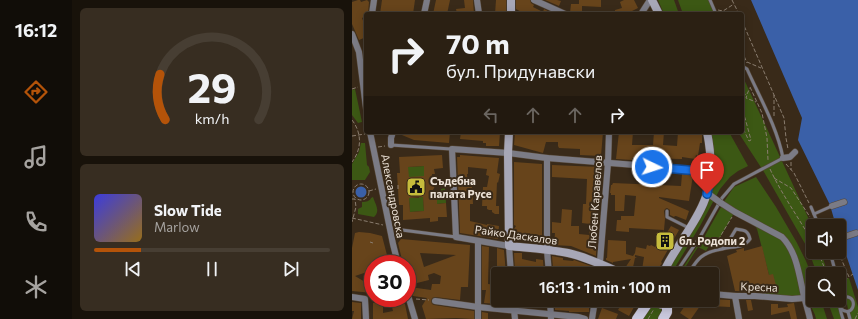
<!DOCTYPE html>
<meta charset="utf-8">
<style>
body{margin:0;font-family:Commissioner,sans-serif;background:#372d21;color:#f1f3f6;height:100vh;display:flex;flex-direction:column;font-size:15px;white-space:nowrap}
*{box-sizing:border-box;margin:0}
p{font-size:13px;color:#a6a3a0}
.icon{flex:none;width:22px;height:22px;fill:none;stroke:currentColor;stroke-width:2;stroke-linecap:round;stroke-linejoin:round}
.map{position:relative;flex:1;overflow:hidden}
.side{display:flex;flex-direction:column;gap:8px;padding:8px;background:#18120a;width:280px}
.side>*{flex:none}
.hud{position:absolute;left:12px;top:12px;width:380px;height:122px;border-radius:4px;box-shadow:0 2px 10px #0003,0 0 0 1px #473e33;background:#2b2013;color:#f1f3f6;overflow:hidden}
.tools{position:absolute;left:454px;top:219px;display:grid;gap:8px}
.tools a{display:grid;place-items:center;width:40px;height:40px;border-radius:4px;background:#2b2013;box-shadow:0 2px 10px #0003,0 0 0 1px #473e33;font-size:20px}
.speed{position:absolute;left:12px;top:255px;display:flex;gap:8px;font-size:20px;font-weight:700;text-align:center}
.speed>*{display:grid;place-content:center;width:52px;height:52px;border-radius:50%;background:#2b2013;box-shadow:0 2px 10px #0003,0 0 0 1px #473e33;line-height:1}
.speed .limit{border:6px solid #d22;background:#fff;color:#111}
.pin{position:absolute;display:grid;place-items:center;width:34px;height:34px;color:#fff;margin:-41px -17px;border-radius:50% 50% 50% 0;rotate:-45deg;box-shadow:0 0 4px #0007}
.pin .icon{rotate:45deg}
.me{position:absolute;width:44px;margin:-22px;rotate:94deg;stroke-linejoin:round;filter:drop-shadow(0 0 3px #0008)}
.turn{display:flex;align-items:center;gap:14px;height:84px;padding:0 16px;font-size:18px}
.turn .icon{width:52px;height:52px;stroke-width:2.5}
.turn b{display:block;font-size:28px;line-height:34px}
.lanes{display:flex;align-items:center;height:38px;padding:0 16px;background:#0003;justify-content:center;gap:20px;direction:ltr}
.lanes .off{opacity:.35}
.side .card{flex:1;display:flex;flex-direction:column;justify-content:center;gap:6px;min-width:0;padding:0 14px;border-radius:6px;background:#372d21}
.side .dial{align-items:center;gap:0}
.dial svg{height:104px;overflow:visible;fill:none;stroke:#473e33;stroke-width:7;stroke-linecap:round;text-anchor:middle}
.dial text{fill:#f1f3f6;stroke:none}
.song{display:flex;align-items:center;gap:12px}
.cover{width:48px;height:48px;border-radius:6px;background:linear-gradient(135deg,hsl(240 70% 55%),hsl(40 70% 35%))}
.played{height:4px;border-radius:2px;background:linear-gradient(90deg,#b45309 20%,#473e33 20%)}
.keys{display:flex;justify-content:space-around;direction:ltr}
.trip{position:absolute;left:139px;top:267px;width:228px;height:40px;border-radius:4px;background:#2b2013;box-shadow:0 2px 10px #0003,0 0 0 1px #473e33;font-weight:600;line-height:40px;text-align:center}
main{display:flex;flex:1;min-height:0}
.tab-bar{display:flex;flex-direction:column;width:72px;justify-content:space-around;align-items:center;background:#110d08;color:#a6a3a0}
.tab-bar .icon{width:28px;height:28px}
.tab-bar .selected{color:#b45309}
.tab-bar b{font-size:18px;color:#f1f3f6}
.map>svg:first-child{display:block}
</style>
<main>
<nav class="tab-bar">
<b>16:12</b>
<svg class="icon selected" aria-label="directions" viewBox="0 0 24 24"><path d="M12 3l9 9-9 9-9-9zM9 14v-3h6M13 9l2 2-2 2"/></svg>
<svg class="icon" aria-label="music" viewBox="0 0 24 24"><path d="M9 18V5l10-2v13"/><circle cx="6" cy="18" r="3"/><circle cx="16" cy="16" r="3"/></svg>
<svg class="icon" aria-label="phone" viewBox="0 0 24 24"><path d="M5 4h4l2 5-3 2q2 4 5 5l2-3 5 2v4C11 20 4 13 5 4z"/></svg>
<svg class="icon" aria-label="climate" viewBox="0 0 24 24"><path d="M12 3v18M4 7l16 10M4 17L20 7"/></svg>
</nav>
<section class="side">
<div class="card dial"><svg viewBox="0 0 100 80">
<path d="M14 69A42 42 0 1 1 86 69"/>
<path d="M14 69A42 42 0 0 1 10 34" stroke="#b45309"/>
<text x="50" y="56" font-size="32" font-weight="700">29</text>
<text x="50" y="72" font-size="11">km/h</text>
</svg></div>
<div class="card">
<div class="song"><i class="cover"></i><div><b>Slow Tide</b><p>Marlow</p></div></div>
<div class="played"></div>
<div class="keys"><svg class="icon" aria-label="previous" viewBox="0 0 24 24"><path d="M18 5L8 12l10 7zM5 5v14"/></svg><svg class="icon" aria-label="pause" viewBox="0 0 24 24"><path d="M8 5v14M16 5v14"/></svg><svg class="icon" aria-label="next" viewBox="0 0 24 24"><path d="M6 5l10 7-10 7zM19 5v14"/></svg></div>
</div>
</section>
<div class="map">
<svg width="506" height="319" viewBox="0 0 506 319">
<rect width="100%" height="100%" fill="#392a19"/>
<g fill="#3c5814">
<polygon points="306,0 322,0 327,14 312,14"/>
<polygon points="326,0 357,0 363,14 331,14"/>
<polygon points="390,75 461,228 461,252 469,252 476,274 465,274 456,249 412,172 386,132 390,132"/>
<polygon points="3,89 10,122 6,123 0,115 0,90"/>
<polygon points="358,132 377,132 396,166 386,171 378,177 368,189 348,226 319,274 314,274 360,185 363,171 368,176 364,164"/>
<polygon points="9,143 13,143 15,165 17,167 18,172 13,180 0,180 0,164 7,152"/>
<polygon points="72,166 72,180 67,177 56,177 56,167"/>
<polygon points="404,177 424,207 445,243 454,261 461,279 461,300 469,300 475,319 464,319 463,315 452,291 452,298 406,294 424,289 417,275 405,229 403,226 382,213 362,248 357,246 354,251 346,247 329,274 327,274 331,266 332,266 349,240 350,241 373,200 382,187"/>
<polygon points="93,188 94,203 85,204 85,198 89,198 89,189"/>
<polygon points="67,194 71,194 72,211 58,212 57,198 67,198"/>
<path d="M21 197C23 204 29 211 22 217L6 214V209L10 207V202C14 202 18 201 19 198Z"/>
<polygon points="497,278 506,307 506,319 498,319 490,279"/>
<polygon points="475,300 484,300 490,319 482,319"/>
<polygon points="303,304 309,307 310,314 307,319 288,319 297,305"/>
</g>
<g fill="#3a60a8">
<polygon points="399,0 506,0 506,290 487,234 487,226 484,226 478,205 446,140 450,118"/>
<circle cx="9" cy="192" r="5.5"/>
</g>
<g fill="#67441b" fill-rule="evenodd">
<polygon points="6,0 8,0 9,2 15,0 17,2 16,14 14,14 14,16 10,18 12,23 14,37 7,40 0,24 0,2"/>
<polygon points="30,0 63,0 61,14 28,14"/>
<polygon points="84,0 98,0 95,14 81,14"/>
<polygon points="112,0 121,0 122,14 105,14 104,9 113,8"/>
<polygon points="144,0 154,0 154,13 143,14"/>
<polygon points="164,0 178,0 179,3 182,5 181,7 191,12 192,9 202,14 173,14 164,9"/>
<polygon points="193,0 205,0 209,1 207,6"/>
<polygon points="227,0 249,0 249,7 230,6 230,13 218,13 219,4 227,4"/>
<polygon points="272,0 282,0 286,8 274,14 263,14 263,10 270,8 268,2"/>
<polygon points="45,132 98,132 97,143 62,140 45,133"/>
<polygon points="109,132 148,132 147,146 134,146 134,143 131,143 131,141 108,139"/>
<polygon points="163,132 206,132 235,135 235,132 251,132 249,156 228,155 228,149 207,148 206,146 206,142 194,142 191,153 162,145"/>
<polygon points="267,132 281,132 280,145 301,145 302,132 312,132 311,145 325,146 326,132 350,132 350,143 348,143 346,156 344,155 343,159 330,157 330,159 280,158 280,160 264,159"/>
<path d="M90 155 91 168 82 169 83 174H80L81 182 82 183 83 186 81 190 82 197H85V204L94 203 95 217H86V221L78 222V218L51 220V205H47L45 173H48L47 157ZM72 166V176L57 177 56 167ZM71 197 72 211 58 212 57 198Z"/>
<polygon points="108,155 147,158 145,173 148,174 146,183 145,182 144,206 147,206 147,214 143,214 140,212 140,210 137,210 135,209 135,206 130,206 131,187 135,187 137,176 134,175 135,169 116,167 116,174 115,174 116,187 120,187 121,204 118,204 118,221 135,225 135,224 147,226 146,239 108,233 105,157 108,157"/>
<polygon points="162,162 190,164 190,244 162,240 162,229 164,226 162,225"/>
<polygon points="200,165 248,167 244,256 219,246 202,245 203,233 200,233 200,222 209,223 210,209 220,210 219,226 227,226 227,234 237,235 238,224 230,223 231,204 234,204 235,179 200,177"/>
<polygon points="330,174 341,175 337,201 307,197 307,198 337,211 334,220 324,216 323,216 322,217 318,215 318,210 315,208 313,209 312,211 313,219 312,230 277,228 277,232 264,231 265,220 269,220 269,216 282,216 284,196 273,195 272,211 263,211 263,195 259,195 259,193 258,193 259,185 260,185 261,183 329,186"/>
<polygon points="319,226 327,230 309,262 310,263 303,274 288,274 290,270 292,257 283,255 283,257 285,258 283,258 280,272 273,268 279,259 261,262 261,263 254,260 254,258 255,258 256,240 274,241 274,254 281,256 283,253 284,247 294,249 295,245 298,246 299,245 303,247 312,230 311,239"/>
<polygon points="7,232 18,233 30,236 35,255 33,257 36,264 21,264 21,270 3,276 13,282 21,280 21,293 0,291 0,248 3,233"/>
<path d="M49 239 118 245 116 287H109L108 300 83 297 80 298 79 301 80 304 82 305 122 311V319L104 318 74 319 70 306 75 298 61 296 58 287 79 290 80 284H88L89 276 82 273 76 275 77 280 57 285 55 277V264H51L46 243ZM68 253 104 255 72 267Z"/>
<polygon points="130,246 137,247 136,284 146,285 144,300 156,300 156,305 132,303 134,290 130,290"/>
<polygon points="410,246 417,275 421,274 425,289 412,292 383,291 375,256 385,252 384,250 392,248 392,251"/>
<polygon points="145,248 152,250 154,274 145,274"/>
<polygon points="162,253 170,253 170,259 184,262 184,259 191,260 192,272 179,270 178,274 163,274"/>
<polygon points="200,256 211,258 211,260 221,261 222,260 242,267 239,274 235,274 225,270 225,272 217,269 216,274 203,274 201,269"/>
<polygon points="353,267 363,274 348,274"/>
<polygon points="360,299 378,300 378,307 358,306 359,300 360,300"/>
<polygon points="166,300 193,300 192,308 166,306"/>
<polygon points="203,300 237,300 237,312 217,312 217,311 203,310"/>
<polygon points="272,300 286,300 277,316 266,310"/>
<polygon points="337,300 339,300 348,306 339,319 337,319 328,313"/>
<polygon points="394,300 399,300 401,310 396,311"/>
<polygon points="0,302 9,303 9,319 0,319 2,311 0,311"/>
<polygon points="31,302 31,313 41,311 39,303 51,303 53,304 56,319 21,319 21,303"/>
<polygon points="442,303 445,319 439,319 437,311 419,315 419,304 426,304 426,308 436,307 435,304"/>
<polygon points="250,308 266,314 264,319 246,319"/>
<polygon points="130,312 136,313 136,319 130,319"/>
</g>
<g fill="none" stroke-linecap="round" stroke-linejoin="round">
<g stroke="#564737" stroke-width="4">
<g id="lane">
<polyline points="358,0 364,14"/>
<polyline points="39,145 99,149"/>
<polyline points="459,207 467,226"/>
<polyline points="315,211 315,217 337,228"/>
<polyline points="462,214 480,206"/>
<polyline points="50,230 104,237"/>
<polyline points="478,252 484,274"/>
<path d="M323 274 348 237 370 198 382 184 397 176 431 158C425 127 408 98 395 69L390 66"/>
<path d="M336 274C340 268 344 261 349 257 354 253 364 250 370 249 380 246 391 249 398 239 396 230 392 230 384 229L375 244 370 249"/>
<polyline points="487,281 493,297"/>
<path d="M489 309C501 318 506 299 496 297 482 294 489 313 491 319"/>
<polyline points="496,312 498,319"/>
</g>
</g>
<g stroke="#564737" stroke-width="7">
<g id="street">
<polyline points="125,0 127,14"/>
<polyline points="182,0 213,14"/>
<polyline points="20,14 22,0"/>
<polyline points="72,14 75,0"/>
<polyline points="289,14 298,0"/>
<polyline points="0,34 7,52 14,108"/>
<polyline points="18,132 41,244 46,264"/>
<polyline points="39,145 39,138 41,132"/>
<polyline points="195,158 195,250 197,274"/>
<polyline points="431,158 438,157 443,152"/>
<path d="M369 203 383 212 430 237C444 251 447 273 451 292 453 301 456 310 458 319"/>
<polyline points="480,206 492,202"/>
<polyline points="492,237 504,233"/>
<polyline points="126,241 126,319"/>
<polyline points="159,274 157,246 104,237 100,149 156,153 195,158 359,171"/>
<polyline points="247,274 256,163 257,132"/>
<polyline points="55,292 63,319"/>
<polyline points="360,294 383,296 403,296 440,299 452,298"/>
<polyline points="383,296 387,319"/>
<polyline points="0,297 13,299 14,319"/>
<polyline points="161,300 163,319"/>
<polyline points="198,300 199,319"/>
<polyline points="83,301 126,307 226,317 233,319"/>
<polyline points="240,319 243,300"/>
</g>
</g>
<g stroke="#564737" stroke-width="9">
<g id="secondary">
<polyline points="300,0 307,14"/>
<polyline points="159,14 159,0"/>
<path d="M157 132 156 153 157 246C176 248 197 249 216 253 235 257 253 266 271 274"/>
<path d="M311 274C315 263 323 252 329 242 338 228 351 209 355 193 361 173 359 152 355 132"/>
</g>
</g>
<g stroke="#564737" stroke-width="11">
<g id="primary">
<path d="M303 300C308 305 315 305 320 300"/>
<polyline points="285,319 298,300"/>
<polyline points="311,319 315,312 315,304"/>
</g>
</g>
<g stroke="#8a7d6f" stroke-width="1" stroke-dasharray="4 2" stroke-linecap="butt">
<polyline points="380,0 387,14"/>
<polyline points="366,10 371,11 382,4"/>
<polyline points="390,21 432,118 434,138 436,149"/>
<polyline points="11,47 14,45"/>
<polyline points="390,51 395,63"/>
<polyline points="395,62 409,68"/>
<polyline points="398,87 410,113 415,138 416,160"/>
<polyline points="0,89 6,87"/>
<polyline points="390,93 395,95 394,98 404,102"/>
<polyline points="395,94 398,88"/>
<polyline points="390,111 393,118 399,140 397,141 390,126"/>
<polyline points="422,116 422,95"/>
<path d="M0 120C10 133 10 149 0 162"/>
<polyline points="0,136 13,134"/>
<polyline points="26,147 33,146"/>
<polyline points="439,162 439,170"/>
<polyline points="434,164 442,173 457,203"/>
<path d="M418 169C430 195 447 218 461 243"/>
<polyline points="422,178 439,188 458,217"/>
<circle cx="9" cy="192" r="8"/>
<polyline points="46,185 46,191"/>
<polyline points="17,191 24,189"/>
<polyline points="0,199 3,199 4,207 0,222"/>
<polyline points="0,218 31,225"/>
<polyline points="18,242 21,243"/>
<polyline points="363,245 380,217"/>
<polyline points="466,252 475,274"/>
<polyline points="483,256 488,256 497,277 501,274"/>
<polyline points="491,282 496,278"/>
<polyline points="20,299 51,299"/>
<polyline points="64,299 77,300"/>
<polyline points="296,319 302,309"/>
<polyline points="503,319 506,313"/>
</g>
<use href="#lane" stroke="#7b7b85" stroke-width="3"/>
<use href="#street" stroke="#7b7b85" stroke-width="6"/>
<use href="#secondary" stroke="#a7a7b7" stroke-width="8"/>
<use href="#primary" stroke="#cac9de" stroke-width="10"/>
<g stroke="#564737" stroke-width="7" stroke-linecap="butt">
<polyline id="street-bridge" points="358,195 369,203"/>
</g>
<use href="#street-bridge" stroke="#7b7b85" stroke-width="6"/>
</g>
<g fill="none" stroke-linecap="round" stroke-linejoin="round">
<g stroke="#114b97" stroke-width="10">
<polyline id="route" points="300,167 359,172 355,194"/>
</g>
<use href="#route" stroke="#1a73e8" stroke-width="7"/>
</g>
<defs>
<g id="civic-square" transform="scale(1)"><rect x="-9" y="-9" width="18" height="18" rx="4" fill="#c6bc3c" stroke="#392a19"/><path d="M-.6-6.5H3V-4.5H.6V-3L4-1V1h2V6H-6V1h2V-1L-.6-3ZM-1.2 2.5V6h2.4V2.5Z" fill="#111"/></g>
<g id="building-square" transform="scale(1)"><rect x="-9" y="-9" width="18" height="18" rx="4" fill="#c6bc3c" stroke="#392a19"/><path d="M-4-6H4V6H1V3H-1V6H-4ZM-2.5-4.3h1.7v1.8h-1.7ZM.8-4.3h1.7v1.8H.8ZM-2.5-1h1.7V.8h-1.7ZM.8-1h1.7V.8H.8Z" fill="#111"/></g>
</defs>
<g fill-rule="evenodd">
<use href="#civic-square" x="64" y="187"/>
<use href="#building-square" x="313" y="241"/>
</g>
<g text-anchor="middle" stroke-width="4" stroke-linejoin="round" paint-order="stroke">
<g font-size="11" font-weight="bold" fill="#ece2d7" stroke="#392a19" text-anchor="start">
<text x="78" y="185">Съдебна<tspan x="78" dy="13">палата Русе</tspan></text>
<text x="327" y="245">бл. Родопи 2</text>
</g>
<g font-size="11" fill="#ece2d7" stroke="#392a19">
<text transform="translate(41 196) rotate(79)" y="4">Александровска</text>
<text transform="translate(243 202) rotate(-86)" y="4">Любен Каравелов</text>
<text transform="translate(164 235) rotate(8)" y="4">Райко Даскалов</text>
<text transform="translate(407 287) rotate(2)" y="4">Кресна</text>
</g>
</g>
</svg>
<div class="tools">
<a><svg class="icon" aria-label="sound" viewBox="0 0 24 24"><path d="M4 9h4l5-4v14l-5-4H4zM17 9q2 3 0 6"/></svg></a>
<a><svg class="icon" aria-label="search" viewBox="0 0 24 24"><circle cx="10" cy="10" r="6"/><path d="M15 15l6 6"/></svg></a>
</div>
<div class="speed"><div class="limit">30</div></div>
<div class="pin" style="left:355px;top:194px;background:#d93025"><svg class="icon" aria-label="arrive" viewBox="0 0 24 24"><path d="M6 21V4h12l-3 4 3 4H6"/></svg></div>
<svg class="me" style="left:300px;top:167px" viewBox="-20 -20 40 40"><circle r="17" fill="#1a73e8" stroke="#fff" stroke-width="3"/><path d="M0-11L8 9 0 5-8 9z" fill="#fff"/></svg>
<div class="trip">16:13 · 1 min · 100 m</div>
<div class="hud">
<div class="turn"><svg class="icon" aria-label="right" viewBox="0 0 24 24"><path d="M7 20v-9h11M14 6l5 5-5 5"/></svg><div><b>70 m</b>бул. Придунавски</div></div>
<div class="lanes"><svg class="icon off" aria-label="left" viewBox="0 0 24 24"><path d="M17 20v-9H6M10 6l-5 5 5 5"/></svg><svg class="icon off" aria-label="ahead" viewBox="0 0 24 24"><path d="M12 20V5M6 11l6-6 6 6"/></svg><svg class="icon off" aria-label="ahead" viewBox="0 0 24 24"><path d="M12 20V5M6 11l6-6 6 6"/></svg><svg class="icon" aria-label="right" viewBox="0 0 24 24"><path d="M7 20v-9h11M14 6l5 5-5 5"/></svg></div>
</div>
</div>
</main>
